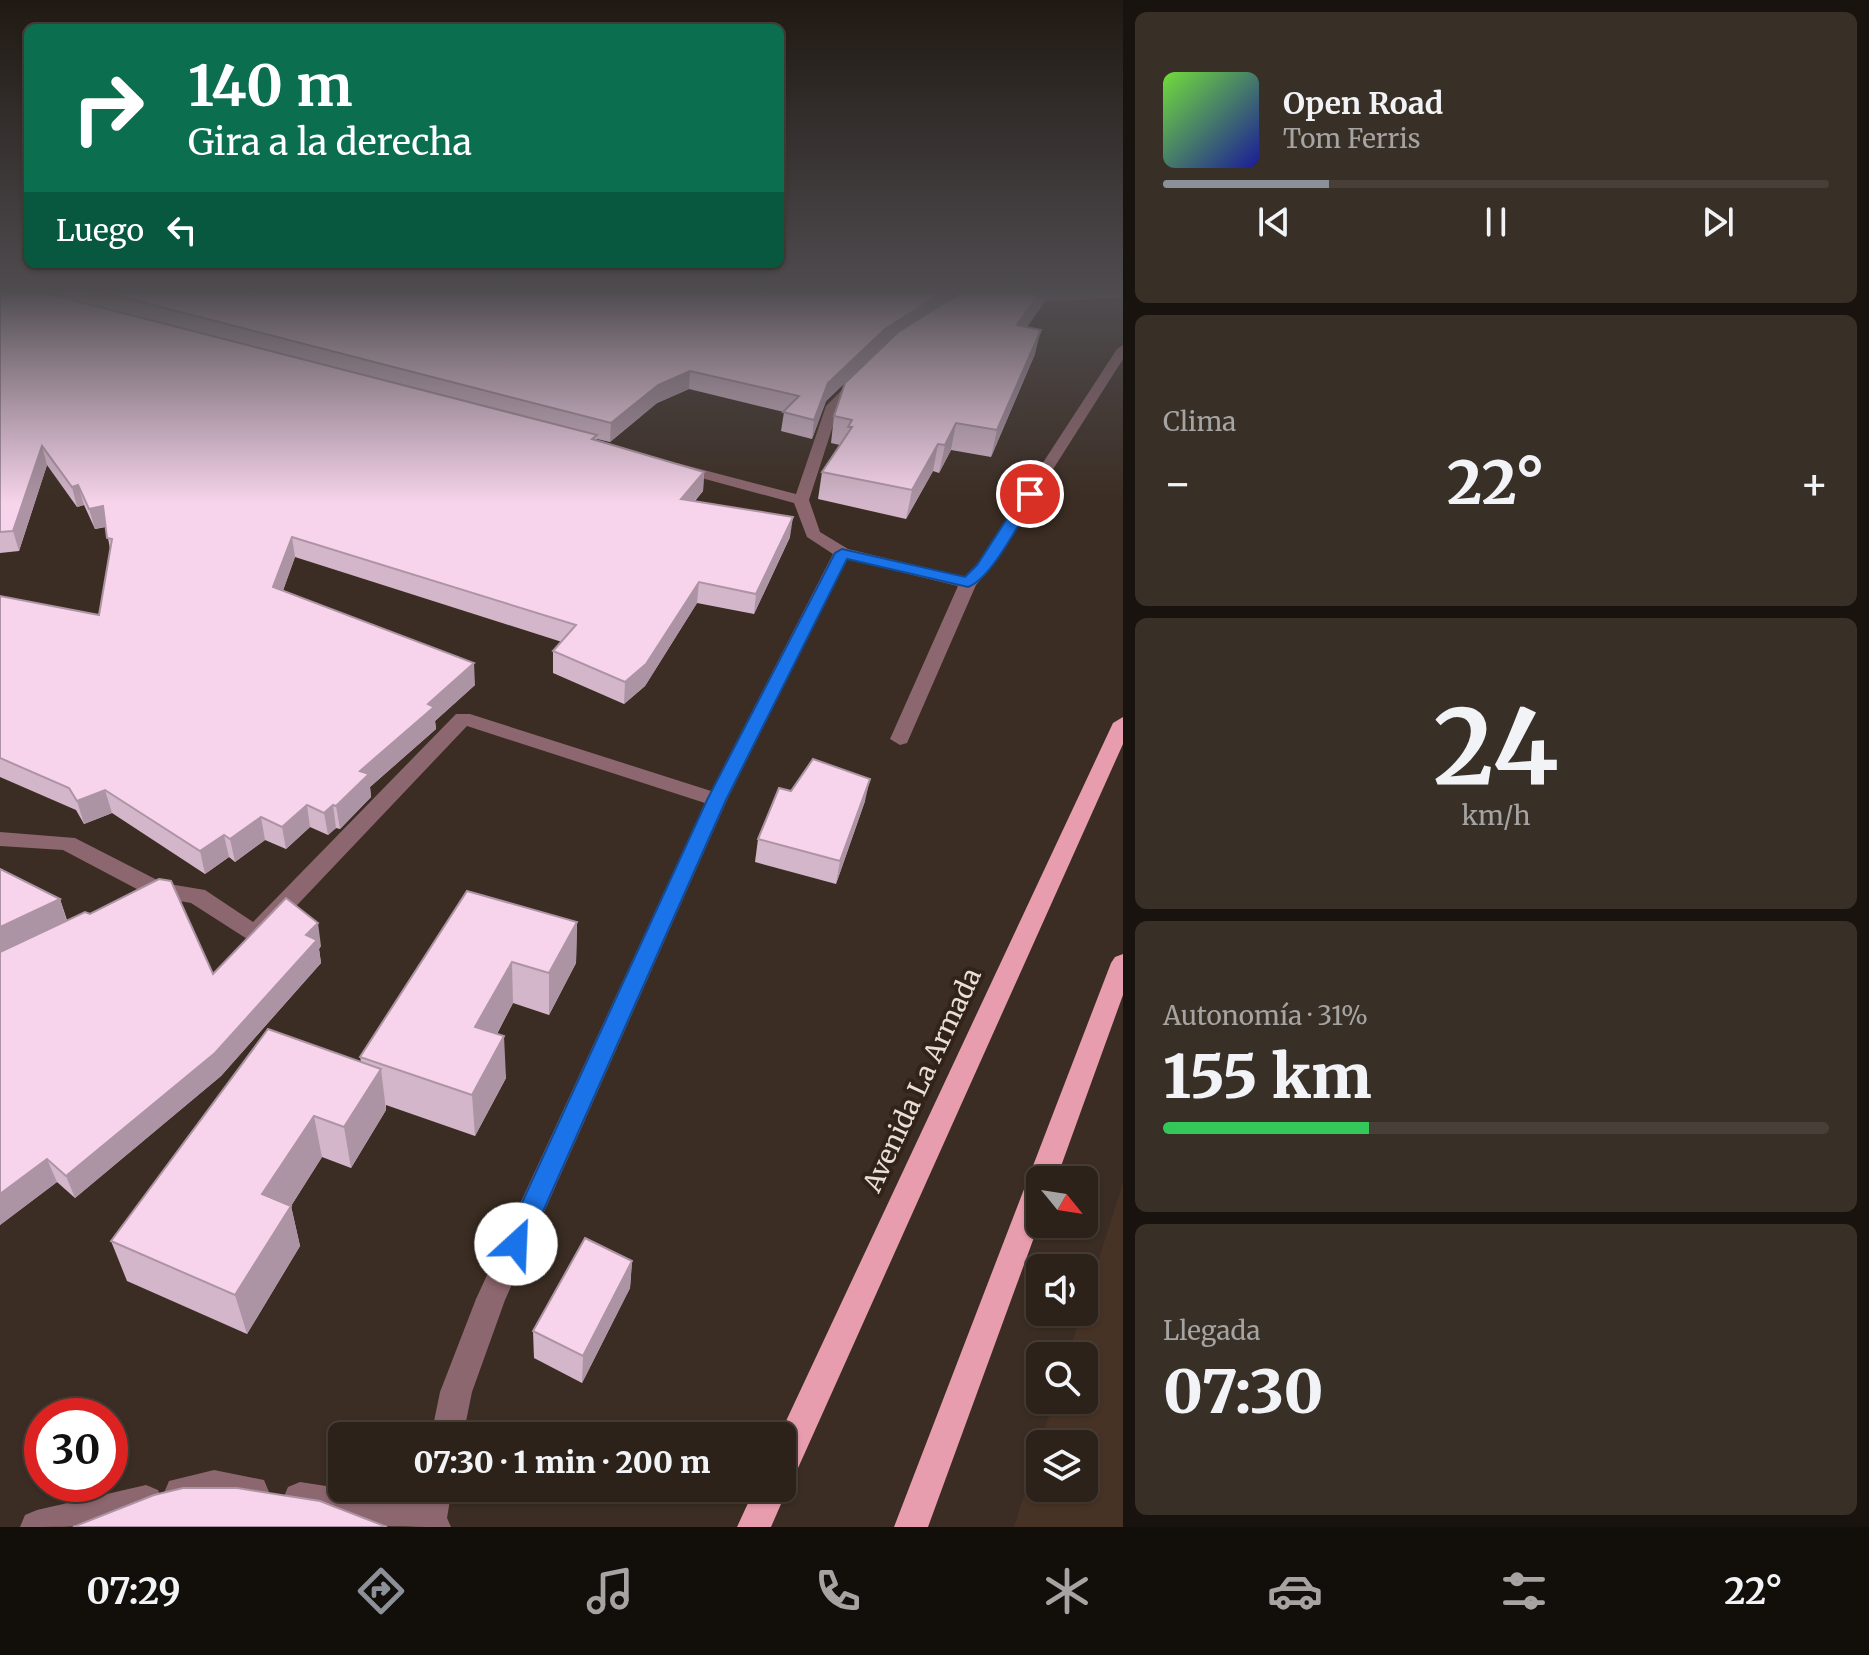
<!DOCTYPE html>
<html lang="es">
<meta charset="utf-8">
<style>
body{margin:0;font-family:Merriweather,serif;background:#382f27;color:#f1f3f6;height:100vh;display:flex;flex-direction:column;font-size:30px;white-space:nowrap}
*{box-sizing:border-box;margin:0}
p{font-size:26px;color:#a6a4a2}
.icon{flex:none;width:44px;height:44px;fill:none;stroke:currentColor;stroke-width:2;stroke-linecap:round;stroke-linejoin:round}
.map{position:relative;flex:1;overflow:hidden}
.sheet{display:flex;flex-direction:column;gap:12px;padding:12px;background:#18130e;width:746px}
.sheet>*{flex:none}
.hud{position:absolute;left:24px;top:24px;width:760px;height:244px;border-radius:12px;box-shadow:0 2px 6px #0004,0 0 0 2px #483f39;background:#0b6e4f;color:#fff;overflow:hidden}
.needle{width:52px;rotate:120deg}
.controls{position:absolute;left:1026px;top:1166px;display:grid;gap:16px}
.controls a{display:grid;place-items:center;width:72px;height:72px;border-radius:12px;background:#2c221a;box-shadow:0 2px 6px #0004,0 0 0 2px #483f39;font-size:40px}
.speed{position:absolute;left:24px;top:1398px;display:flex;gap:16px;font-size:40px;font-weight:700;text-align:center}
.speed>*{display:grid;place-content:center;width:104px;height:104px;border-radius:50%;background:#2c221a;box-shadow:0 2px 6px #0004,0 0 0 2px #483f39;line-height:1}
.speed .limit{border:12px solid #d22;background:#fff;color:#111}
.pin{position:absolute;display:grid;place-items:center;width:68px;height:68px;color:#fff;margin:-34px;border:4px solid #fff;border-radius:50%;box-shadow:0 2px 8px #0007}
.me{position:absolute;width:88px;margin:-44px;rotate:25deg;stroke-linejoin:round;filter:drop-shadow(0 0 6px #0008)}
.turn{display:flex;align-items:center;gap:28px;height:168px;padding:0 32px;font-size:36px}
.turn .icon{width:104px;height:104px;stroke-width:2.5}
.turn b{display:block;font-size:56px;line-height:68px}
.then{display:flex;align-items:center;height:76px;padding:0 32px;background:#0003;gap:16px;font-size:30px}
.big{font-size:60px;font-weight:800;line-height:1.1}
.sheet .card{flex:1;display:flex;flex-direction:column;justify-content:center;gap:12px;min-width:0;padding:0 28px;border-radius:12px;background:#382f27}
.sheet .dial{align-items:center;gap:0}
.dial b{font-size:104px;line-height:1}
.song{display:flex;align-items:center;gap:24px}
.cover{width:96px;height:96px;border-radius:12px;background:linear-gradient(135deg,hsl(100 70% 55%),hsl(240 70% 35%))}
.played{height:8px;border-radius:4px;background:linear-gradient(90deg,#8c9099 25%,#483f39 25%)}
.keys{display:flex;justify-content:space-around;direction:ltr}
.heat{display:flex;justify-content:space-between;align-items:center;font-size:44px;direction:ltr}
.charge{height:12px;border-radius:6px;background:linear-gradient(90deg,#34c759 31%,#483f39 0)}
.trip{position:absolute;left:328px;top:1422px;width:468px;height:80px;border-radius:12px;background:#2c221a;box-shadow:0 2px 6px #0004,0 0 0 2px #483f39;font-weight:800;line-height:80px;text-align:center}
.tabs{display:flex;height:128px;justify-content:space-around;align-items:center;background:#120e0a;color:#a6a4a2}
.tabs .icon{width:56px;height:56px}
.tabs .selected{color:#8c9099}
.tabs b{font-size:36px;color:#f1f3f6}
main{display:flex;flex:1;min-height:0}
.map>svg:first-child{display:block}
</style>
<main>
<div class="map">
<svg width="1123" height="1527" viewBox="0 0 1123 1527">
<rect width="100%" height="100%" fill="#3b2d23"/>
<polygon fill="#473325" points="1123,1183 1123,1527 1014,1527 1040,1445 1040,1488 1084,1488 1084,1444 1040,1444 1054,1400 1084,1400 1084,1356 1068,1356"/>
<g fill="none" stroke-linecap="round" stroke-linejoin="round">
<g fill="#8d676f" fill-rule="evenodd">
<polygon points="1123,291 1123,297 1019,304 1013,300 1019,296"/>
<polygon points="1123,345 1123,359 991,567 976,585 907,743 900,745 890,739 958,586 847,559 727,800 505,1300 472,1392 463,1436 431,1436 440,1392 476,1299 705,803 467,726 263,941 255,944 191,903 150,896 63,850 0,846 0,832 75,838 163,883 205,890 253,922 456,714 470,714 711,791 833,554 807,537 794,503 672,470 672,464 677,463 796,494 826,406 853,379 863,379 863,385 839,407 809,500 820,532 848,549 964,577 977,564 1117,349"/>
<polygon points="214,1470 264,1480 269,1492 264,1504 252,1509 214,1502 181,1510 169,1505 164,1493 169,1481"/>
<path d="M300 1482 417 1500 420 1488H452L447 1518 451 1527C398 1527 338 1527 288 1511L283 1499 288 1487Z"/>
<path d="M146 1485 158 1490 163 1502 158 1514C114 1527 67 1527 20 1527L25 1515 37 1510Z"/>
</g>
<g fill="#e89dae" fill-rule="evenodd">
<polygon points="1123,717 1123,744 794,1477 785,1480 788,1488 771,1527 737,1527 755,1488 782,1488 782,1436 779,1436 1113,723"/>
<polygon points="1123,954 1123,995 1056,1180 1040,1180 1040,1221 928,1527 894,1527 1111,963 1115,957"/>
</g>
</g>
<g fill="#d4b6ca" fill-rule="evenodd">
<path d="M0 290H1078L1046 292 1043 304 1027 327 1035 354 991 457 951 450 939 473 933 471 906 519 818 499 822 472 840 445 831 443 834 416 885 345 826 401 812 439 781 431 784 412 689 389 657 403 610 442 597 439V440L704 472 703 491 695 501 790 537 754 614 697 603 645 686 624 704 553 673V651L562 642 295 557 283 590 475 685 435 721 436 729 370 787 371 797 340 829 336 828 328 835 310 827 286 849 265 840 235 862 229 857 205 874 112 813 84 824 76 810 0 777V596L99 615 110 549 106 527 95 529 84 505 77 507 47 465 19 551 0 553ZM952 290 960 292 951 298Z"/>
<polygon points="791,791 865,801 836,884 755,862 758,839"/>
<polygon points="0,869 60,899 67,920 213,974 321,946 319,949 321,963 221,1076 75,1198 57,1182 0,1225"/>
<polygon points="577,922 576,963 549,1015 513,1003 497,1034 506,1078 475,1136 386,1105 386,1110 351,1168 322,1157 291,1206 300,1246 247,1334 127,1281 111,1241 361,1062 360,1057"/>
<polygon points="632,1261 630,1288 582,1383 534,1358 533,1331"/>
</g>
<g fill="#ad94a4">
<polygon points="947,290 952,290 950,303 882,346 826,401 812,439 814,420 828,383 885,329"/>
<polygon points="1042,290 1046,290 1043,304 1011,350 1017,325"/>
<polygon points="1041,330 1035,354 991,457 997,430"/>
<polygon points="690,371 689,389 657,403 610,442 611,423 658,385"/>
<polygon points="956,423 951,450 939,473 945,445"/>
<polygon points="938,444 933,471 906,519 912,490"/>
<polygon points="42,446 47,465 19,551 13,531"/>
<polygon points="704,472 703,491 679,518 681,499"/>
<polygon points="78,485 84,505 77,507 72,487"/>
<polygon points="103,506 108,526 95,529 89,509"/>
<polygon points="793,517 790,537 754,614 756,594"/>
<polygon points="292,537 295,557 277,608 273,587"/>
<polygon points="699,582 697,603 645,686 624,704 625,682"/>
<polygon points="474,663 475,685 435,721 436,729 370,787 371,797 340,829 336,806 360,771 428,704"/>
<polygon points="870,779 865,801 836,884 840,861"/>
<polygon points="105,790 112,813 84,824 77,801"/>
<polygon points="307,805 310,827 286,849 282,827"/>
<polygon points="333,805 336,828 328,835 324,813"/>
<polygon points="261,817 265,840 235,862 230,839"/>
<polygon points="224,835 229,857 205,874 200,851"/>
<polygon points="60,899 67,922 0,955 0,927"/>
<polygon points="577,922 576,963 549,1015 549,973"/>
<polygon points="318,923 321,946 319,949 321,963 221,1076 75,1198 66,1176"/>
<polygon points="512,962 513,1003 478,1069 475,1027"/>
<polygon points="504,1036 506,1078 475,1136 472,1095"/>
<polygon points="381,1069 386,1110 351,1168 344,1127"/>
<polygon points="314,1116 322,1157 291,1206 300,1246 247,1334 235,1295 262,1194"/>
<polygon points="47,1159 57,1182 0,1225 0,1194"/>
<polygon points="632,1261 630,1288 582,1383 583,1356"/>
</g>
<g fill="#f7d4eb" stroke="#ad94a4" stroke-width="2">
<polygon points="0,290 33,290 597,435 592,439 704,472 681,499 793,517 756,594 699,582 646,664 625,682 553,651 576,625 292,537 273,587 474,663 428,704 434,707 360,771 369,774 336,806 333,805 324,813 307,805 282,827 261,817 230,839 224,835 200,851 105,790 77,801 69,788 0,758 0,596 99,615 112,539 107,538 103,506 89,509 78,485 72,487 42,446 13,531 0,532"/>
<polygon points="87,290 947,290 885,329 828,383 814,420 783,412 799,396 690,371 658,385 611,423 122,297"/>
<polygon points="965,290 1042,290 1017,325 1041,330 997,430 956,423 945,445 938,444 912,490 822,472 852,427 848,427 852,420 834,416 845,383 898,332"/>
<polygon points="813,759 870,779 840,861 758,839 779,788 791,791"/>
<polygon points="0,869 60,899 0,927"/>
<polygon points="159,879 171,881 213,974 286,898 318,923 306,935 317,940 215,1053 66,1176 47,1159 0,1194 0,952 85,912 90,914"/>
<polygon points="467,891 577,922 549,973 512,962 475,1027 504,1036 472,1095 360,1057"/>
<polygon points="268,1029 381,1069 344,1127 314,1116 262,1194 291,1206 235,1295 111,1241"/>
<polygon points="585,1238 632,1261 583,1356 533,1331"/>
<polygon points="183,1488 237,1488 320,1501 387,1527 73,1527 154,1495"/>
</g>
<linearGradient id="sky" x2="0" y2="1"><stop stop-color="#201913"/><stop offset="0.58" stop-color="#4f4c50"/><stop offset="1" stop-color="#4f4c50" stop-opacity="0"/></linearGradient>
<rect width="1123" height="504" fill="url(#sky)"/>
<path fill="#1a73e8" stroke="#114b97" stroke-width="2" d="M1030 490 1037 494C1022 517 992 579 968 587L847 559 726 800 525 1252 516 1256 506 1252 503 1244 707 800 835 553 842 549 965 577 977 565 1025 491Z"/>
<g text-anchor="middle" stroke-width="8" stroke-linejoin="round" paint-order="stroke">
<g font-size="26" fill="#e9dfd9" stroke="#312319">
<text transform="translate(922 1080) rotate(-65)" y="9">Avenida La Armada</text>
</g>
</g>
</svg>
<div class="controls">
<a><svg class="needle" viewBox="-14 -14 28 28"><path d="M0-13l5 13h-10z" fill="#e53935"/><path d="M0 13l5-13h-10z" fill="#a6a4a2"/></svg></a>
<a><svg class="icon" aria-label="sound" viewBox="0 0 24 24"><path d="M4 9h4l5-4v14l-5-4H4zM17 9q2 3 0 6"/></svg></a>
<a><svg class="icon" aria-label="search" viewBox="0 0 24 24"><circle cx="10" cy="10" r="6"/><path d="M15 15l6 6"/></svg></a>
<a><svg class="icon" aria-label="layers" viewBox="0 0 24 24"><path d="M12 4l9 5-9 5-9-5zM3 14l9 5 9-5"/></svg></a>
</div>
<div class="speed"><div class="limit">30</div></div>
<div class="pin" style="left:1030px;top:494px;background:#d93025"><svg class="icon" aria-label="arrive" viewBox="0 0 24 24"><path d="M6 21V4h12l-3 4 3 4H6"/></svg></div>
<svg class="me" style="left:516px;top:1244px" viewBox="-20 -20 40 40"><circle r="19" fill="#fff"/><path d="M0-13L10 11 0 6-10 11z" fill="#1a73e8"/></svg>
<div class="trip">07:30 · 1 min · 200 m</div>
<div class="hud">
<div class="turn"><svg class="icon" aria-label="right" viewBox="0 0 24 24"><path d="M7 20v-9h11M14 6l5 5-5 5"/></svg><div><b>140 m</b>Gira a la derecha</div></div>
<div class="then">Luego<svg class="icon" aria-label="left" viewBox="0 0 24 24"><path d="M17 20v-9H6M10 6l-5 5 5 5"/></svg></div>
</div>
</div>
<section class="sheet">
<div class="card">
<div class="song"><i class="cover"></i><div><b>Open Road</b><p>Tom Ferris</p></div></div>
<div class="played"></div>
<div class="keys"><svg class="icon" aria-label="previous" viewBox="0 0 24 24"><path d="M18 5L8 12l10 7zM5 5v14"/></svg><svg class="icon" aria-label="pause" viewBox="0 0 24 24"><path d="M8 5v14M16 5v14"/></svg><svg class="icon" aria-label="next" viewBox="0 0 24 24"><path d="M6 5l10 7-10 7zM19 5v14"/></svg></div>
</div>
<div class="card"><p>Clima</p>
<div class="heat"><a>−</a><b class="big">22°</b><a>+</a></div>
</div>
<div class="card dial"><b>24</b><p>km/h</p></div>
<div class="card"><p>Autonomía · 31%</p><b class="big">155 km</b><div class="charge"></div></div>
<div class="card"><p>Llegada</p><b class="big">07:30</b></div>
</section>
</main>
<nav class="tabs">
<b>07:29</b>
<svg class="icon selected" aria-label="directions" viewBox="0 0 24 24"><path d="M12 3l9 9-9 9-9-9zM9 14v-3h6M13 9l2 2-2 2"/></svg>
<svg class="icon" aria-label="music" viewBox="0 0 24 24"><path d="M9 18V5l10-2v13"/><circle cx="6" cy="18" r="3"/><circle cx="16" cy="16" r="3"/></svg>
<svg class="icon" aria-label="phone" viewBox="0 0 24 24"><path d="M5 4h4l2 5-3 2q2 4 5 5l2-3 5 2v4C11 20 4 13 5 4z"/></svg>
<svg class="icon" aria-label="climate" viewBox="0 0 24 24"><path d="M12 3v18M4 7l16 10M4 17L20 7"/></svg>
<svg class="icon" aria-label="car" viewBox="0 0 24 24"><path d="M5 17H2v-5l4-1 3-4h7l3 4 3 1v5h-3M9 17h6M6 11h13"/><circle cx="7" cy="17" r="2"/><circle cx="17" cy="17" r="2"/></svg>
<svg class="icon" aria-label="filters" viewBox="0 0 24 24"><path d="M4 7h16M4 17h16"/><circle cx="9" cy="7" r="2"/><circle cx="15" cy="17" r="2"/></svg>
<b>22°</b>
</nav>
